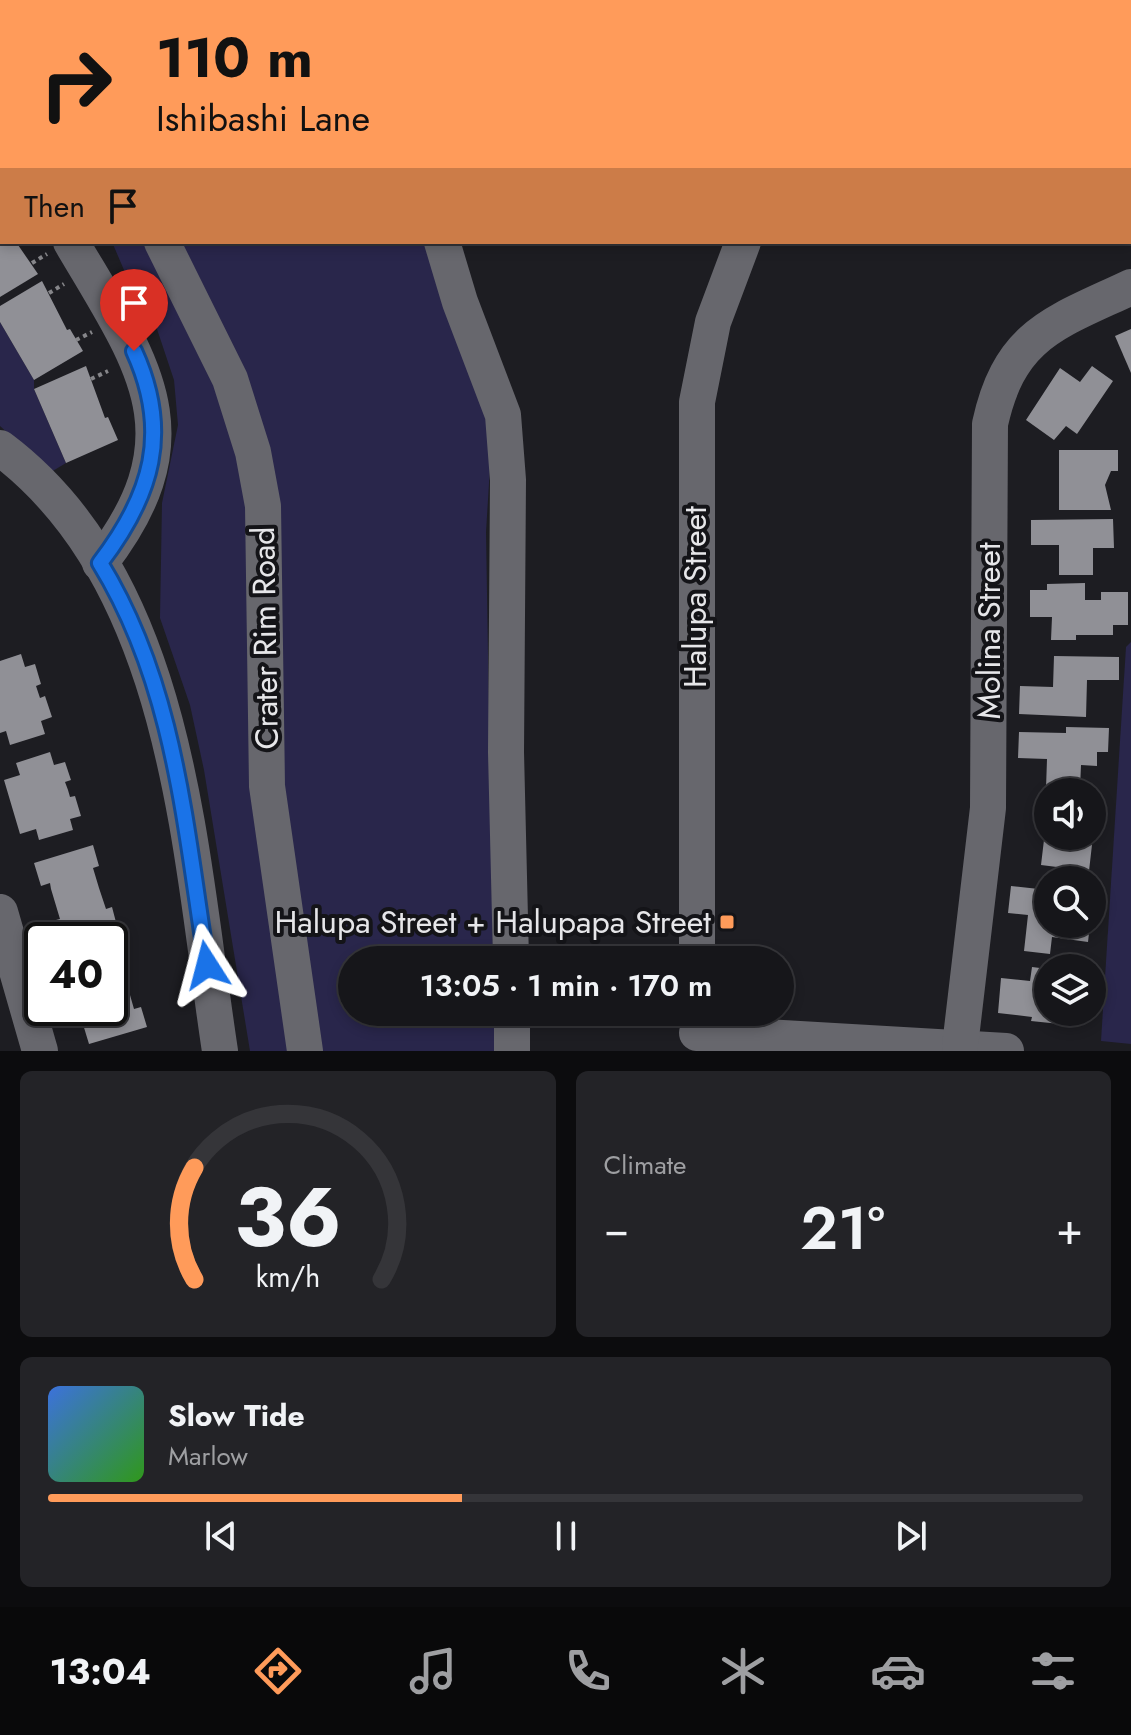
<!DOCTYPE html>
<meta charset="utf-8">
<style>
body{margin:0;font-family:Jost,sans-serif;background:#232327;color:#f1f3f6;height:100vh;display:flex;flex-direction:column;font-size:30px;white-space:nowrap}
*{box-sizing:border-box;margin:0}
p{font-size:26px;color:#9e9fa2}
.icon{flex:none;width:44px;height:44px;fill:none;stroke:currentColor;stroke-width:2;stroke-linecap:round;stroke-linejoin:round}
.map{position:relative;height:1051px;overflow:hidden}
.side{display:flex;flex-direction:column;gap:20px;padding:20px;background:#0c0c0e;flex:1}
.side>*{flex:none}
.hud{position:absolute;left:0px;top:0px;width:1132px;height:244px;box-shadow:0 4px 12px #0003,0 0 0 2px #353539;background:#ff9b5a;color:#111;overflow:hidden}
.controls{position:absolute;left:1034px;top:778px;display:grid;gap:16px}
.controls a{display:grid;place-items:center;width:72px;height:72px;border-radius:50%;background:#16161a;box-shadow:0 4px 12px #0003,0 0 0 2px #353539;font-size:40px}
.speed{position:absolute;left:24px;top:922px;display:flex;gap:16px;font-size:40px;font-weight:700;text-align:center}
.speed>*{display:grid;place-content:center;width:104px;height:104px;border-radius:50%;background:#16161a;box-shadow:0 4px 12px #0003,0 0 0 2px #353539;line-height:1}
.speed .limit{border:4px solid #111;border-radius:12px;background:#fff;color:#111}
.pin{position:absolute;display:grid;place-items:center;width:68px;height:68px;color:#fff;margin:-82px -34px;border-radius:50% 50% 50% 0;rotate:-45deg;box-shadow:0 0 8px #0007}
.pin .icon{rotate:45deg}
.me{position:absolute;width:88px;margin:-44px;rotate:351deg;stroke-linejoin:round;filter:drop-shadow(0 0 6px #0008)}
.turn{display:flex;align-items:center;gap:28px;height:168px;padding:0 24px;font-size:36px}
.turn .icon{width:104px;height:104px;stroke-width:2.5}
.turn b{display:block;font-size:56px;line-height:68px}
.then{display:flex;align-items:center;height:76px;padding:0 24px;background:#0003;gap:16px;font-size:30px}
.big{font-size:60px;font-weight:600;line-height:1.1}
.side .tile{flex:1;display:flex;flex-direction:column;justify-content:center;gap:12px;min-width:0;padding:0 28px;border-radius:12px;background:#232327}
.side .dial{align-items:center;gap:0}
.dial svg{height:208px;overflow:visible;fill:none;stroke:#353539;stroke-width:7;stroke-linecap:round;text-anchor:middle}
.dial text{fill:#f1f3f6;stroke:none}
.song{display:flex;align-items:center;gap:24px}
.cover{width:96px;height:96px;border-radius:12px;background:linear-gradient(135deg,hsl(220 70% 55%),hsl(110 70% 35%))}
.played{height:8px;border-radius:4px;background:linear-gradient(90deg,#ff9b5a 40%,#353539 40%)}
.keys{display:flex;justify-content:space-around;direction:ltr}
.heat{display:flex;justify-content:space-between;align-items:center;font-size:44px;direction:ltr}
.side .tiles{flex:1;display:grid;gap:20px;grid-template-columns:1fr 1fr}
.tile:last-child{grid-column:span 2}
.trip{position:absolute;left:338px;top:946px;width:456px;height:80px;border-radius:40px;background:#16161a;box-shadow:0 4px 12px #0003,0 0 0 2px #353539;font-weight:600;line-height:80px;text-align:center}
.dock{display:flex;height:128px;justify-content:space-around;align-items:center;background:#09090a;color:#9e9fa2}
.dock .icon{width:56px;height:56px}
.dock .active{color:#ff9b5a}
.dock b{font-size:36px;color:#f1f3f6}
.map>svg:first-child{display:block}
</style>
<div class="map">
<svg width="1131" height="1051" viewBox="0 0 1131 1051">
<rect width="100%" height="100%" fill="#1d1d22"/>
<g fill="#29264b">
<polygon points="112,242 427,242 492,435 486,532 493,960 352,960 352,1012 494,1012 494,1051 250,1051 204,770 190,705 160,618 162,503 178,425 174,380 153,317 130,284"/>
<polygon points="0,322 34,380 34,389 66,463 51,472 0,426"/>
<polygon points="1131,642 1131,1044 1101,1041 1126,647"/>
</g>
<g fill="#909096">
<polygon points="0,242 16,242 38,274 0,297"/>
<polygon points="42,281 67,330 70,329 83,351 34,380 0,322 0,306"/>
<polygon points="1131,329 1131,373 1115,336"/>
<polygon points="86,366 105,418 108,417 118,440 66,463 34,389"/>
<polygon points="1092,366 1113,381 1077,434 1066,426 1054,440 1026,420 1060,368 1080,382"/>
<polygon points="1059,450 1118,450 1118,471 1111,471 1105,485 1111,510 1059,510"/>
<polygon points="1113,519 1114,548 1093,548 1093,575 1059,575 1059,545 1031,545 1031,520"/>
<polygon points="1085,583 1085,600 1101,600 1101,592 1128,592 1128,625 1113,625 1113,635 1076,635 1076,640 1051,640 1052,617 1030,617 1030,590 1047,590 1047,584"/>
<polygon points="21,654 25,667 35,664 41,684 36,686 40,698 45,696 52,717 41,721 45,734 10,745 6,731 0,733 0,661"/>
<polygon points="1054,656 1119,657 1119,680 1087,680 1086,717 1019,714 1020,686 1053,687"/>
<polygon points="1066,727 1109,728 1108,752 1097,752 1097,766 1081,765 1080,789 1046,789 1047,759 1018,758 1019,732 1066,733"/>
<polygon points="50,752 54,765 65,762 71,780 65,782 68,790 70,797 75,796 81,816 70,819 73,830 39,840 36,829 20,834 4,780 20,775 16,763"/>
<polygon points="1046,823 1048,836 1093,836 1089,871 1041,865"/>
<polygon points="93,845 99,866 93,868 99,888 106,909 112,907 117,926 73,940 58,940 52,921 60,919 51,889 50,883 41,886 34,863"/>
<polygon points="1011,886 1048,890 1048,924 1090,924 1088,942 1052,937 1050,954 1024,951 1028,915 1008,913"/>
<polygon points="122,945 128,965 122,967 134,1009 141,1007 147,1027 89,1044 82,1021 88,1019 85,1008 110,1008 110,948"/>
<polygon points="1032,967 1048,969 1048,1012 1081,1012 1079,1026 1031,1021 1032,1017 998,1013 1001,978 1030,981"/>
</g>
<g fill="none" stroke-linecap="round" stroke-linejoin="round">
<g stroke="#86868a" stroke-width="4" stroke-dasharray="4 4" stroke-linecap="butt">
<polyline points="0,176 2,175"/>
<polyline points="32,263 47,254"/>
<polyline points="49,293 64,284"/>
<polyline points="76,340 92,332"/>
<polyline points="91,379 108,371"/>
</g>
<g stroke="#67676d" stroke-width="36">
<polyline points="35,0 36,2"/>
<polyline points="320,0 321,2"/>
<polyline points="501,0 503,2"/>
<polyline points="825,0 826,2"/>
<polyline points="1039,2 1043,0"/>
<polyline points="0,120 2,124"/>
<path d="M71 242C142 363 200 434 100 563"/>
<polyline points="162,242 230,379 253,452 263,506 267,786 305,1051"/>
<polyline points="442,242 460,302 503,415 508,480 506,752 511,960"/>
<path d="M0 448C179 582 189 849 220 1051"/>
<polyline points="0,912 40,1051"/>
<polyline points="697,960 697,402 713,322 743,242"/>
<polyline points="512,1012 512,1051"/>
<polyline points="697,1033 1006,1051"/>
<path d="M960 1046 988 808 990 424C1010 333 1055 323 1131 287"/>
</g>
</g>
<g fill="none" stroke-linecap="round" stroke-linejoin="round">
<g stroke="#114b97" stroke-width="20">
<path id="route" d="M134 351C171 432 152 495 100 563 175 685 185 826 207 965"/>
</g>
<use href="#route" stroke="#1a73e8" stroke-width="14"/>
</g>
<rect fill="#ff9b5a" stroke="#141418" stroke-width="3" x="719" y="914" width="16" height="16" rx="4"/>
<g text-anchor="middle" stroke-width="8" stroke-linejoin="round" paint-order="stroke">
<g font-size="32" fill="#e6e6e9" stroke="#141418">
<text transform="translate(695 597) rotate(-90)" y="11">Halupa Street</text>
<text transform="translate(989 631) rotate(-90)" y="11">Molina Street</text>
<text transform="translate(265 638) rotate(-91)" y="11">Crater Rim Road</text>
</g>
<g font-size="32" fill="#e6e6e9" stroke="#141418" text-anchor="end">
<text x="711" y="933">Halupa Street + Halupapa Street</text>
</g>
</g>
</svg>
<div class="controls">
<a><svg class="icon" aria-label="sound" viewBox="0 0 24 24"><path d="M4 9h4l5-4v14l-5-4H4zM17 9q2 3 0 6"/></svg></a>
<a><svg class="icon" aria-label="search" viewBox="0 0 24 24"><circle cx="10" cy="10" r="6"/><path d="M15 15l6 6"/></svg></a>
<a><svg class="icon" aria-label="layers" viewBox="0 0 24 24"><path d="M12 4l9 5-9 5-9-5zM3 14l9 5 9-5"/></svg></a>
</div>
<div class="speed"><div class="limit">40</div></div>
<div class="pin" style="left:134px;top:351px;background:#d93025"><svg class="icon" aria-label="arrive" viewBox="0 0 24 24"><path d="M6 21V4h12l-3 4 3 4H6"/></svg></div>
<svg class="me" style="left:207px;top:965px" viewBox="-20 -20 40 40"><path d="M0-17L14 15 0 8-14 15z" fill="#1a73e8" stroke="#fff" stroke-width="4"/></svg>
<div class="trip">13:05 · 1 min · 170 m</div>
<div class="hud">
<div class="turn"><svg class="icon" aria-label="right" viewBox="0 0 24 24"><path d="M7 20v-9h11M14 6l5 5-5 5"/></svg><div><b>110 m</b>Ishibashi Lane</div></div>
<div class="then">Then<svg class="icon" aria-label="arrive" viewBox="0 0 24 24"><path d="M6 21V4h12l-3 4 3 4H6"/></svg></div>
</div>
</div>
<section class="side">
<div class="tiles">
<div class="tile dial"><svg viewBox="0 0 100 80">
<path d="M14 69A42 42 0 1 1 86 69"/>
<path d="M14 69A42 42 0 0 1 14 26" stroke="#ff9b5a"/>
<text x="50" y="56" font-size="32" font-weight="700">36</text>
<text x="50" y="72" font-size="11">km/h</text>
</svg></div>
<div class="tile"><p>Climate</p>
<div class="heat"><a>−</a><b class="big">21°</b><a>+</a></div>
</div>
<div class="tile">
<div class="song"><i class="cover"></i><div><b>Slow Tide</b><p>Marlow</p></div></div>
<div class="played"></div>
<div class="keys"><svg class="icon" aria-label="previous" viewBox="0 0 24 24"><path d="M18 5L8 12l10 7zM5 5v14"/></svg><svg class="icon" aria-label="pause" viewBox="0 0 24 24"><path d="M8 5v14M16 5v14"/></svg><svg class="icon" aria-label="next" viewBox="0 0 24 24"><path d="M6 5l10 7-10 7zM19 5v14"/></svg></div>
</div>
</div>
</section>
<nav class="dock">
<b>13:04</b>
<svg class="icon active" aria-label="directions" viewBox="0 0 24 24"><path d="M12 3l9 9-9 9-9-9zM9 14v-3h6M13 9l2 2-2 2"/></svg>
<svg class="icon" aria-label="music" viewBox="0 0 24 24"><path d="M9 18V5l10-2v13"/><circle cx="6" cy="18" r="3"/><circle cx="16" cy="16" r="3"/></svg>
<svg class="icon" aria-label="phone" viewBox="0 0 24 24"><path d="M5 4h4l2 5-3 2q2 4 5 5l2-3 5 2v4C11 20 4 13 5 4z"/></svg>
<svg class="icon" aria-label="climate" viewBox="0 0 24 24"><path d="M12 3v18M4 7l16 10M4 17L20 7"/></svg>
<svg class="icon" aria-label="car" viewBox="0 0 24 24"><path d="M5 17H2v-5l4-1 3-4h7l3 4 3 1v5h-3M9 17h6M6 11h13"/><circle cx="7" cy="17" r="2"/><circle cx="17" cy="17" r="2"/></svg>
<svg class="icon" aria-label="filters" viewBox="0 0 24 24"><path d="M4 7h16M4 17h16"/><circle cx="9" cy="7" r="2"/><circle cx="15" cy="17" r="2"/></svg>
</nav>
